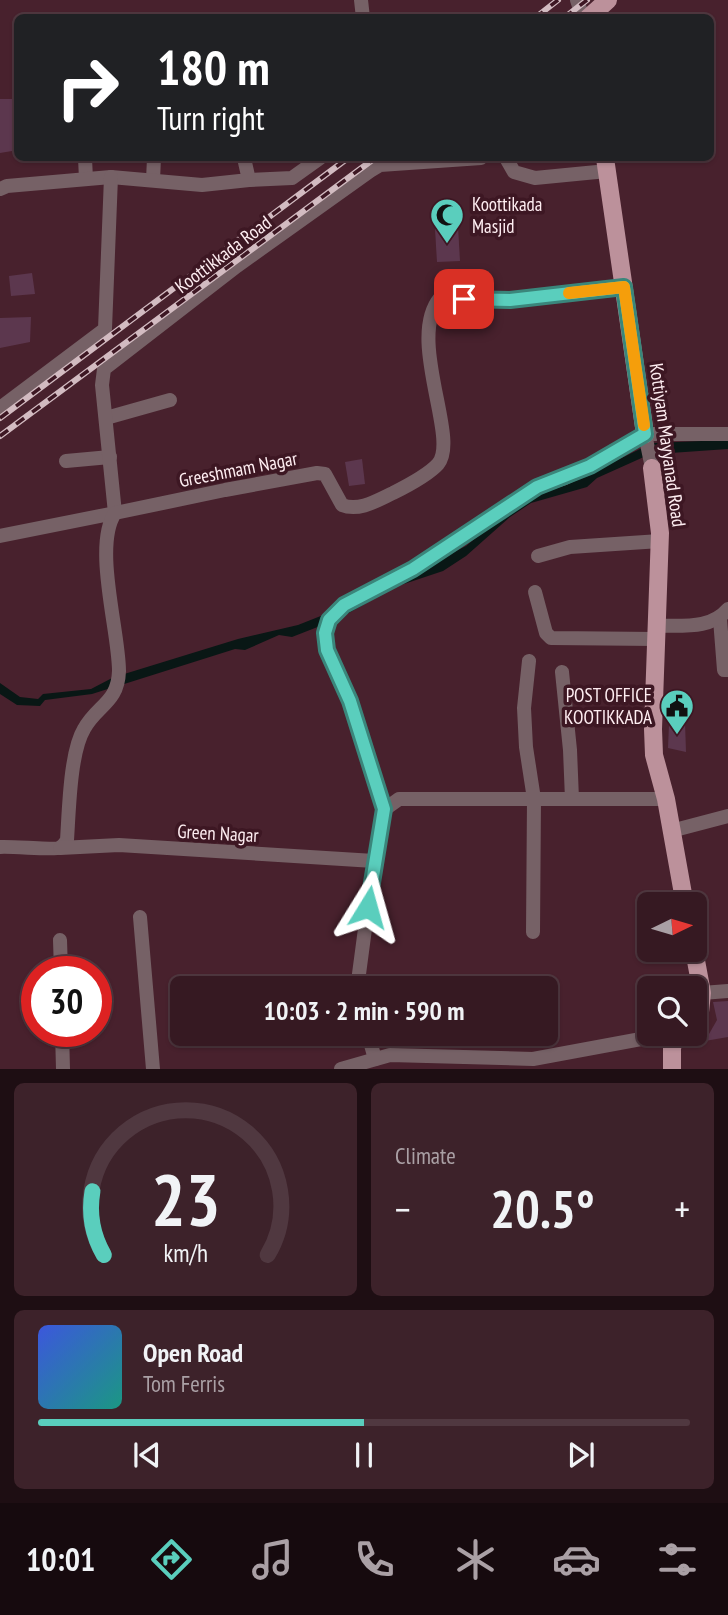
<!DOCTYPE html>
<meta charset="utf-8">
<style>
body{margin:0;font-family:"PT Sans Narrow",sans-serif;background:#3d222a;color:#f1f3f6;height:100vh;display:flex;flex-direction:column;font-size:26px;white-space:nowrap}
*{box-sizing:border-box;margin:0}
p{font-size:23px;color:#aaa0a5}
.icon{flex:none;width:38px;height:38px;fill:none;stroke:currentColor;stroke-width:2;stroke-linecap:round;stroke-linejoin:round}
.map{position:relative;height:1069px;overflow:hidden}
.side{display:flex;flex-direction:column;gap:14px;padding:14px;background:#1e0e13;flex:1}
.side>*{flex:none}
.guide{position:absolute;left:14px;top:14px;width:700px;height:147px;border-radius:10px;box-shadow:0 2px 5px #0004,0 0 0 2px #503840;background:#202124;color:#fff;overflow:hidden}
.needle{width:46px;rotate:85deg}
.fabs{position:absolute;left:637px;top:892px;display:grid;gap:14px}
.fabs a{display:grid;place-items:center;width:70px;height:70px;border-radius:10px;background:#361922;box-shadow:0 2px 5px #0004,0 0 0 2px #503840;font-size:35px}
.speed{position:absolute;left:21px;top:956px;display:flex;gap:14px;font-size:35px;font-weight:700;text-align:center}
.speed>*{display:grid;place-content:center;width:91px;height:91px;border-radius:50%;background:#361922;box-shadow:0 2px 5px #0004,0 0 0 2px #503840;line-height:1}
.speed .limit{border:10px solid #d22;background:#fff;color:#111}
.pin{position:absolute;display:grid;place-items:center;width:60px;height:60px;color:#fff;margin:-30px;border-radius:14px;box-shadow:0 4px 10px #0006}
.me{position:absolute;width:77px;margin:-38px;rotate:8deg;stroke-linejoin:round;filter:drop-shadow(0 0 5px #0008)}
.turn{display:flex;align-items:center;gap:24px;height:147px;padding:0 28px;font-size:32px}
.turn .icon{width:91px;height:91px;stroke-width:2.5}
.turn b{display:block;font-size:49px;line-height:60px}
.big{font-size:52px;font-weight:800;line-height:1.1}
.side .card{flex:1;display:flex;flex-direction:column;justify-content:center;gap:10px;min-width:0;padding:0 24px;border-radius:10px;background:#3d222a}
.side .dial{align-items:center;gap:0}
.dial svg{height:182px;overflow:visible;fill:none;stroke:#503840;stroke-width:7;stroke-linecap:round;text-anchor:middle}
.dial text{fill:#f1f3f6;stroke:none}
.song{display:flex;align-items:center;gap:21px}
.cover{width:84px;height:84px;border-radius:10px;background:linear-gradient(135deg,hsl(230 70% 55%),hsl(170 70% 35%))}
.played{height:7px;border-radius:4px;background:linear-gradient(90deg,#5acebd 50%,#503840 50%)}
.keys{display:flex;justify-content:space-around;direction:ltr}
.heat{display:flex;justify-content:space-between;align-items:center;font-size:38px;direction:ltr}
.side .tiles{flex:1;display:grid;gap:14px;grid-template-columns:1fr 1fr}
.card:last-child{grid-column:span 2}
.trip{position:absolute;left:170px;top:976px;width:388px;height:70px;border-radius:10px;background:#361922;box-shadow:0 2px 5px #0004,0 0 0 2px #503840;font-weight:800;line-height:70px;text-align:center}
.tab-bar{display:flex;height:112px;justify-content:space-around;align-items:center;background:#160a0e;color:#aaa0a5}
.tab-bar .icon{width:49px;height:49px}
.tab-bar .active{color:#5acebd}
.tab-bar b{font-size:32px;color:#f1f3f6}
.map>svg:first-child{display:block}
</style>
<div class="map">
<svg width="728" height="1069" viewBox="0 0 728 1069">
<rect width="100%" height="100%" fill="#48212d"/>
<g fill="#091715">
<polygon points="726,440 728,441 728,449 656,454 653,443"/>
<polygon points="644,447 646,456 597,478 587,487 531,503 510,517 466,556 443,571 395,587 338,619 292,637 279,635 245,650 235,649 121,685 121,675 238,639 298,625 351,604 466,546 518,503 577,480"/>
<polygon points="114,677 114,687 92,694 45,700 40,706 17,705 0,694 0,683 20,697 38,699 43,694 91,689"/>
</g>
<g fill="#5c374e">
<polygon points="0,99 18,99 18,150 0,153"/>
<polygon points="458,226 460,261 437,262 435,229"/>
<polygon points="32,273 35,294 11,296 9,276"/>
<polygon points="31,317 30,342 0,348 0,318"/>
<polygon points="362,459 365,484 349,486 345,462"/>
<polygon points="685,722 686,752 668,748 669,724"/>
<polygon points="728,1001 728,1037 705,1041 717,1020 713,1002"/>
</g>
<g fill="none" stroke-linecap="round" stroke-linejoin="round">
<g stroke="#766166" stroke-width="14">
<polyline points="361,0 363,18"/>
<polyline points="577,0 583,18"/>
<polyline points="85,158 86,179"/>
<polyline points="506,158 514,172 535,178 607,171"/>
<polyline points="153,180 154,158"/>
<polyline points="249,180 292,178 320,158"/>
<polyline points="0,189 7,186 111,177 202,185 249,180 244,158"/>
<polyline points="0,408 105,329 111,177"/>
<polyline points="106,418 170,400"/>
<polyline points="645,434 652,468"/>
<polyline points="66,461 110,457"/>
<polyline points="0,536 115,513 102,385 104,369 237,266 370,171 380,165 481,158"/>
<polyline points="538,556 570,547 660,541"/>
<polyline points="535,592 546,633 551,638 656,639"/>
<polyline points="720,619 724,670 728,670"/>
<path d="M657 626C682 625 710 630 728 609"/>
<polyline points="529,661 524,708 526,747 534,799 533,932"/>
<polyline points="562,672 570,750 572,799"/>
<polyline points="385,809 399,799 666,799"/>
<polyline points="671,831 728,816"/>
<path d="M0 847C10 846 55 850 59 848 64 846 64 844 67 840 69 811 70 752 84 729 97 705 118 703 119 671 119 631 93 546 115 513L225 490 317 473 325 474 342 505C359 512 378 500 393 493 405 487 429 474 438 464 460 439 406 339 440 298L510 300 624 287"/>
<polyline points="60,848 119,845 374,861"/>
<polyline points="140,917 153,1069"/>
<polyline points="60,940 61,971"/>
<polyline points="357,989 374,861 385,809 350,701 327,650 325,633 329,620 344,605 413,569 537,487 565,478 590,466 645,434 728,434"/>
<polyline points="702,993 728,991"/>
<polyline points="62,1031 63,1069"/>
<polyline points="368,1034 375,1059"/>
<polyline points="341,1069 390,1055 533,1059 668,1034"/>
</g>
<g stroke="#bc919b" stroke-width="18">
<polyline points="588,18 608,0"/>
<polyline points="605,158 645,434"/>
<polyline points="652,468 660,533 653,729 654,755 666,799 685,905"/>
<polyline points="694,950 702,993 700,1012 695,1016"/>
<polyline points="672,1069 672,1048 676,1034"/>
</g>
<g stroke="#d2bbc1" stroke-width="6">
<g id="rail">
<polyline points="535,18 558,0"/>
<polyline points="564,18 587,0"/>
<polyline points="0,418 348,158"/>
<polyline points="0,436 375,158"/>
</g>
</g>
<use href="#rail" stroke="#3d1723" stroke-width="3.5" stroke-dasharray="10" stroke-linecap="butt"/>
</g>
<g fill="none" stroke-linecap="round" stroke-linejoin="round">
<g stroke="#3a867b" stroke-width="18">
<polyline id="route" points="368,907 384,809 350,701 327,650 325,633 329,620 344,605 413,569 537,487 590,466 645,434 624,287 510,300 464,299"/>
</g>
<use href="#route" stroke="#5acebd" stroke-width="12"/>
<polyline stroke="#f59e0b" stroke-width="12" points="569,293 624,287 644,425"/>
</g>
<defs>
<g id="mosque-pin" transform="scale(1.75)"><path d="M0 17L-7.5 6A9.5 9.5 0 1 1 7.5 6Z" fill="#5acebd" stroke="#3d1723"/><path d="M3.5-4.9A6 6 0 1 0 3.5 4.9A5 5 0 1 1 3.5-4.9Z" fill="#111"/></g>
<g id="civic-pin" transform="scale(1.75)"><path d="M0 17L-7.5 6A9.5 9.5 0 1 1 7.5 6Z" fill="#5acebd" stroke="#3d1723"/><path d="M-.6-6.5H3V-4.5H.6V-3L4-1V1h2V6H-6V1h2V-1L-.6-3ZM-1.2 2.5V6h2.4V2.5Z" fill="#111"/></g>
</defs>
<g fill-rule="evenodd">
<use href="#mosque-pin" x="447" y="215"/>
<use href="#civic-pin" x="677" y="706"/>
</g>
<g text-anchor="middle" stroke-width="7" stroke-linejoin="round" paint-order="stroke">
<g font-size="19" fill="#feedf1" stroke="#3d1723" text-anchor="start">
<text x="472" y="211">Koottikada<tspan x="472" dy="22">Masjid</tspan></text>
<text x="652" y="702" text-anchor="end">POST OFFICE<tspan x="652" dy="22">KOOTIKKADA</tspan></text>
</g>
<g font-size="19" fill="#feedf1" stroke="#3d1723">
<text transform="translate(223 254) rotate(-37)" y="7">Koottikkada Road</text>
<text transform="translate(668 445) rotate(82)" y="7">Kottiyam Mayyanad Road</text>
<text transform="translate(238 469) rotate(-11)" y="7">Greeshmam Nagar</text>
<text transform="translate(218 833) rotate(3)" y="7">Green Nagar</text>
</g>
</g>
</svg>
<div class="fabs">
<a><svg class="needle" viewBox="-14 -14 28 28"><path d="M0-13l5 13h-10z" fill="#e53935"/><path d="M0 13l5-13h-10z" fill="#aaa0a5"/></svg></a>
<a><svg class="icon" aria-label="search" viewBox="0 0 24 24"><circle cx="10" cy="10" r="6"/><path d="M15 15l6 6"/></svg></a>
</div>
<div class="speed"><div class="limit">30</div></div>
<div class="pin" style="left:464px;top:299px;background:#d93025"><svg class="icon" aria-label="arrive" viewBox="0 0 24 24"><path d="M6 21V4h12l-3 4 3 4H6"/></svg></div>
<svg class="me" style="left:368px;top:907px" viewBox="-20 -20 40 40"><path d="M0-17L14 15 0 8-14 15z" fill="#5acebd" stroke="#fff" stroke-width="4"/></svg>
<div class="trip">10:03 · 2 min · 590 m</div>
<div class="guide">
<div class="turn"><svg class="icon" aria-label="right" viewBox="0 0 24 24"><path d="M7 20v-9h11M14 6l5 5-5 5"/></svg><div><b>180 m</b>Turn right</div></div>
</div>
</div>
<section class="side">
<div class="tiles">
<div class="card dial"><svg viewBox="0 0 100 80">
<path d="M14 69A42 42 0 1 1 86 69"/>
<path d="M14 69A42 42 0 0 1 9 41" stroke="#5acebd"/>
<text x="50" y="56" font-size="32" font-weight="700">23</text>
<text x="50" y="72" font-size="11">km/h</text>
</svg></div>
<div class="card"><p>Climate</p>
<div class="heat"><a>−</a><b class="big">20.5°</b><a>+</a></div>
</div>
<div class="card">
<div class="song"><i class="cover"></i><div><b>Open Road</b><p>Tom Ferris</p></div></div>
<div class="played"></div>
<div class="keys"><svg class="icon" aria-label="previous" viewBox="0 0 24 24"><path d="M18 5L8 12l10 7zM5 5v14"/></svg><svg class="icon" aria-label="pause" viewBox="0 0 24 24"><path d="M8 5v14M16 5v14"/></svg><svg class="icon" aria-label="next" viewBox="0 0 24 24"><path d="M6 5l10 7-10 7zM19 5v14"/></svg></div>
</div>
</div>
</section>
<nav class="tab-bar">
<b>10:01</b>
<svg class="icon active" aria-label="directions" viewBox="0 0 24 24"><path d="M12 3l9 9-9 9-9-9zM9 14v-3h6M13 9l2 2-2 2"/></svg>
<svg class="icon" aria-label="music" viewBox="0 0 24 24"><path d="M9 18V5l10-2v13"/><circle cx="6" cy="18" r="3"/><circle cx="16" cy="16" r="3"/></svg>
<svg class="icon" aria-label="phone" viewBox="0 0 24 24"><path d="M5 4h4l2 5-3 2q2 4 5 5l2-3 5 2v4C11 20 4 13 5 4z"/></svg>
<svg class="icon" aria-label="climate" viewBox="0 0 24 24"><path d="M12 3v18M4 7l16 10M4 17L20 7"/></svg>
<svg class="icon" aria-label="car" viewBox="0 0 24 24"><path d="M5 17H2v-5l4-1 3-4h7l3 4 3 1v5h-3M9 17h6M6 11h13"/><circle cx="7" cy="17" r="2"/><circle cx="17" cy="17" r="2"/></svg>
<svg class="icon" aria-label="filters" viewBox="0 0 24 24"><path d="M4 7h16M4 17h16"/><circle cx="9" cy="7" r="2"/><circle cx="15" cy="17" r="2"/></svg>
</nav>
